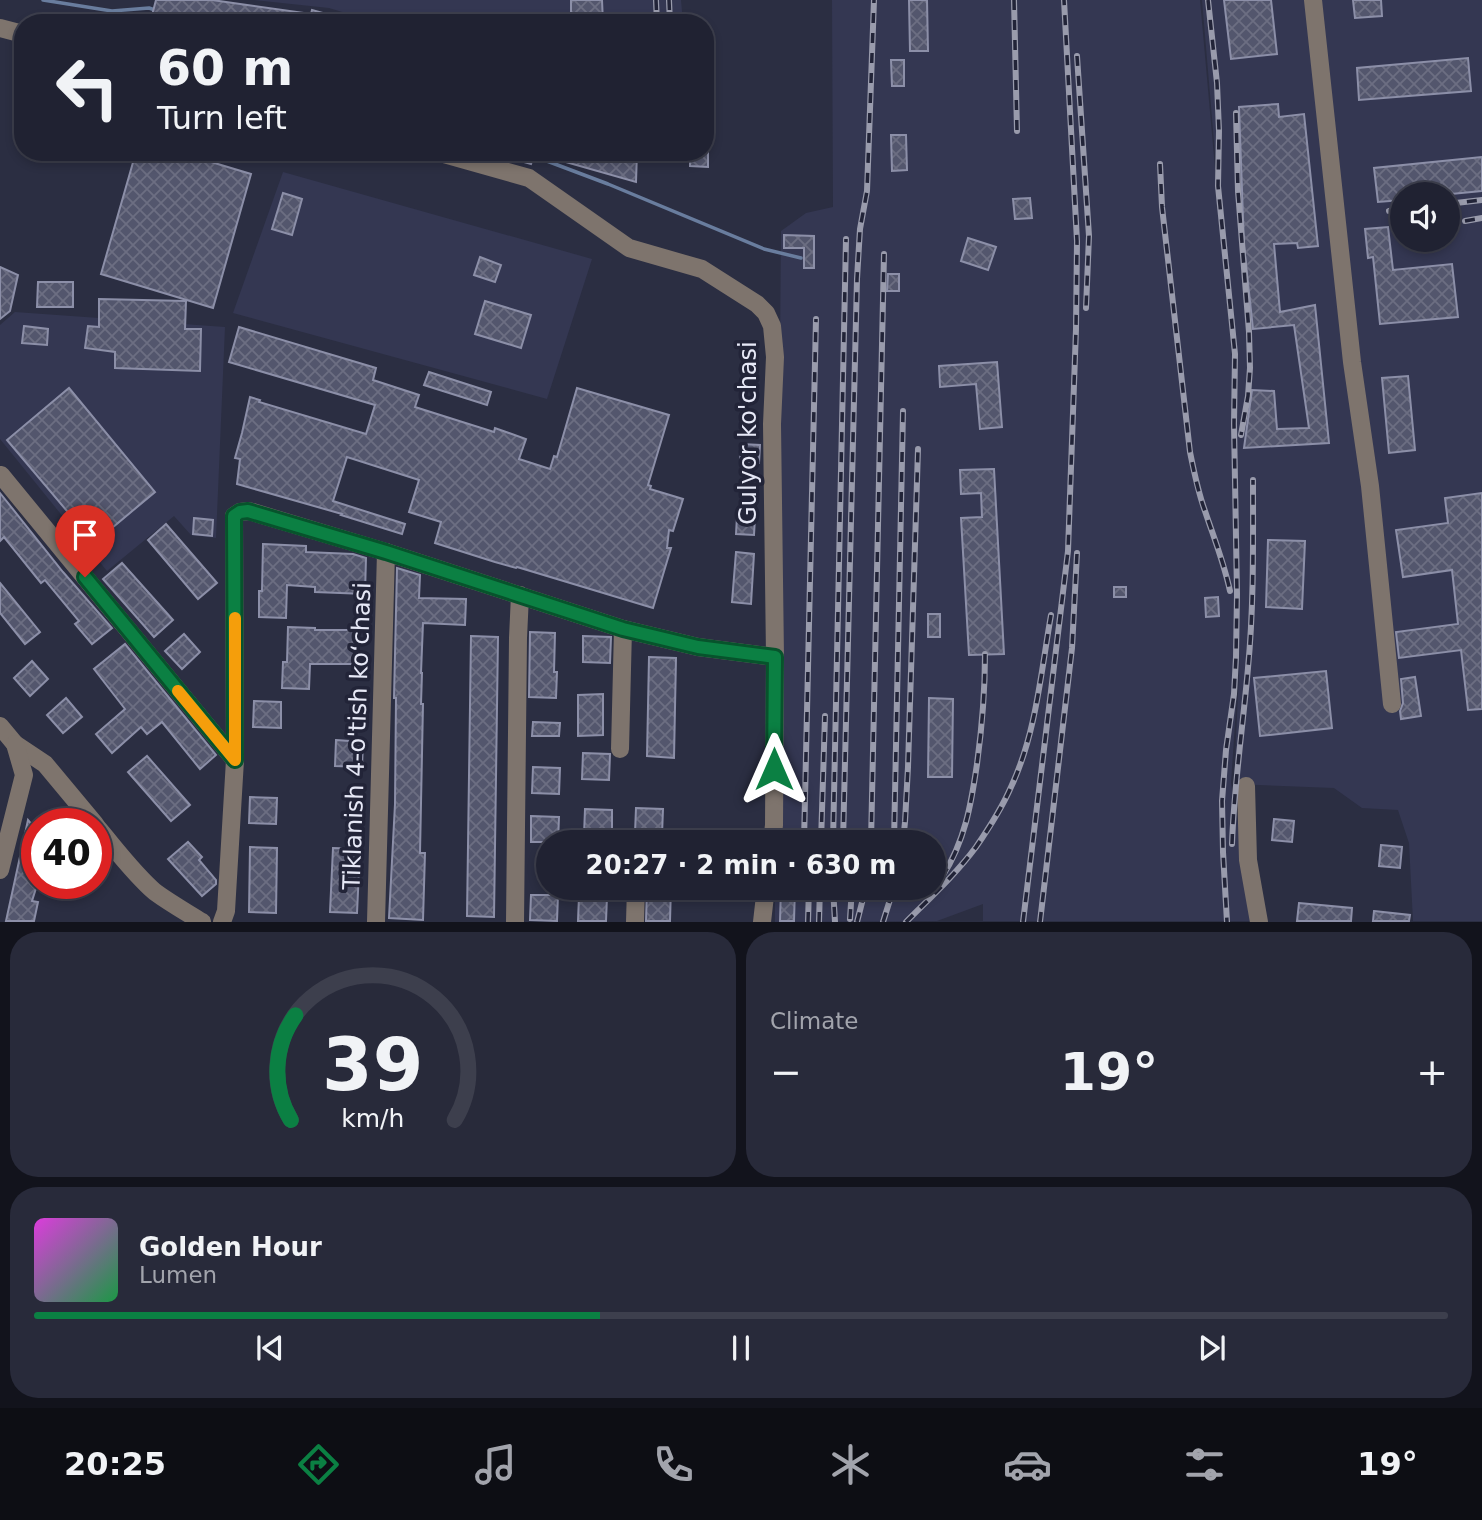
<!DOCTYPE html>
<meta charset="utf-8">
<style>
body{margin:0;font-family:"DejaVu Sans",sans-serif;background:#282a3a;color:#f1f3f6;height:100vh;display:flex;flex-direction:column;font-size:26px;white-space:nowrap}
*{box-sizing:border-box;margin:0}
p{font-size:23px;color:#a2a4ac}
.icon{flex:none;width:38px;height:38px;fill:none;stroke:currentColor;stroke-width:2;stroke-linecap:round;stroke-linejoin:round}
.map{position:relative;height:922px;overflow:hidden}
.side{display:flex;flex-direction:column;gap:10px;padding:10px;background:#12131c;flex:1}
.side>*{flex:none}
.hud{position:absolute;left:14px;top:14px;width:700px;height:147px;border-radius:28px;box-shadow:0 4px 10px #0003,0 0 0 2px #3d3f4d;background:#202232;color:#f1f3f6;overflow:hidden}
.fabs{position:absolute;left:1390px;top:182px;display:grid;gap:14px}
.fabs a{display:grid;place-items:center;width:70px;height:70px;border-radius:50%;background:#202232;box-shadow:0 4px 10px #0003,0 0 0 2px #3d3f4d;font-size:35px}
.speed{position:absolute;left:21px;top:808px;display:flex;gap:14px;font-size:35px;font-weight:700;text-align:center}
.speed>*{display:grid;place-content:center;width:91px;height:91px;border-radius:50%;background:#202232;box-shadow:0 4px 10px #0003,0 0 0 2px #3d3f4d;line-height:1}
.speed .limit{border:10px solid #d22;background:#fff;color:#111}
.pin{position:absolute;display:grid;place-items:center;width:60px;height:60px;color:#fff;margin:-72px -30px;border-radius:50% 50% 50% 0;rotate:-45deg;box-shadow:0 0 7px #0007}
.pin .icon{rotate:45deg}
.me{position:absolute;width:77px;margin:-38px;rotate:0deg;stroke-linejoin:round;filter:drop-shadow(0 0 5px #0008)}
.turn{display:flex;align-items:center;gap:24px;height:147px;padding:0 28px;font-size:32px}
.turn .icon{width:91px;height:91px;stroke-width:2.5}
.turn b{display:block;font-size:49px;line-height:60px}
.big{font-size:52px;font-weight:700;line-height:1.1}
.side .tile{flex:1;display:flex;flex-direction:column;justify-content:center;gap:10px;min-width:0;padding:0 24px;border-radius:28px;background:#282a3a}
.side .dial{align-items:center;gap:0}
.dial svg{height:182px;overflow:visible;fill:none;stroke:#3d3f4d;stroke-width:7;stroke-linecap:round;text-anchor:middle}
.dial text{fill:#f1f3f6;stroke:none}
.song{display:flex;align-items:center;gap:21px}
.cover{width:84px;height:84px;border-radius:10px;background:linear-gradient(135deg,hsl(300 70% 55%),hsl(140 70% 35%))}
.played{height:7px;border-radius:4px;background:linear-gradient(90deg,#0b8043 40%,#3d3f4d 40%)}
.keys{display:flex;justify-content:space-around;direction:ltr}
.heat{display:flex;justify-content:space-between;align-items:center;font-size:38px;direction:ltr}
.side .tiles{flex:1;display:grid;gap:10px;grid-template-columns:1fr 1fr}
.tile:last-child{grid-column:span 2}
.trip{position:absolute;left:536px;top:830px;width:410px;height:70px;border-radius:35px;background:#202232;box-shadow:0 4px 10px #0003,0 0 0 2px #3d3f4d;font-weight:700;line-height:70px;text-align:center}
.menu{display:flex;height:112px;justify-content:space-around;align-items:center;background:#0d0e14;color:#a2a4ac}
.menu .icon{width:49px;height:49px}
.menu .current{color:#0b8043}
.menu b{font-size:32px;color:#f1f3f6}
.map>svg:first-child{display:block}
</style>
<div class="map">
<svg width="1482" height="922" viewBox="0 0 1482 922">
<defs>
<pattern id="building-cross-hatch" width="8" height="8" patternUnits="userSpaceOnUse" patternTransform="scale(1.75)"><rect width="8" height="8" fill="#53566d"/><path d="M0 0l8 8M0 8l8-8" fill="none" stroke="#6c6e82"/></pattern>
</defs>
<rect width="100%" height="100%" fill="#2b2e42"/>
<g fill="#343752" fill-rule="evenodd">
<polygon points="254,0 681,0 683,23 379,23 329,8"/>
<path d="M832 0H1200L1239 436 1202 0H1482V921H1413L1409 843 1398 810 1362 808 1334 788 1234 784 1240 648 1231 783 1254 921H983V904L937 921 775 922V887H933V842H776L781 231 806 213 833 207ZM1402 194H1447V240H1402Z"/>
<polygon points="283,172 592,259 547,399 233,313"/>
<polygon points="15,312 225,327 216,538 191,535 174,516 107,571 0,439 0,325"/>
</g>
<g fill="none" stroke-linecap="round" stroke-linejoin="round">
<g stroke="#697d9e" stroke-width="3.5">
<polyline points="43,0 112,11 149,8 155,10"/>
<polyline points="179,16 204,23"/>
<polyline points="531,155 608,184 764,249 801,258"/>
</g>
</g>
<g fill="url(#building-cross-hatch)" stroke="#8c8fa8" stroke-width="2">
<polygon points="156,0 212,0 311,14 312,10 348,20 347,23 215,23 184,14 182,23 150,23"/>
<polygon points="571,0 602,0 603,23 571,23"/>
<polygon points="909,0 927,0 928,51 910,51"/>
<polygon points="1224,0 1271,0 1277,54 1231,59"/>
<polygon points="1353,0 1381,0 1382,16 1355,18"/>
<polygon points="1468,58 1471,91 1359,100 1357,68"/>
<polygon points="891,60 904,60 904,86 892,86"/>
<polygon points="1278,104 1279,117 1304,114 1318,246 1298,248 1297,243 1274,244 1280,312 1315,305 1329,443 1244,448 1252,390 1274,391 1277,429 1309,428 1294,325 1253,329 1244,246 1239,107"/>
<polygon points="891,135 906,135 907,170 892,171"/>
<polygon points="136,152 178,152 251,174 213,308 101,274"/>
<polygon points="500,152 535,152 531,164 499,155"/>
<polygon points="541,152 637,152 636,182 541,155"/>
<polygon points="690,152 708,152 708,167 690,166"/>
<polygon points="1482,157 1482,191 1451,194 1402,194 1402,200 1378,202 1374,168"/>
<polygon points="283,193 302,199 292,235 272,229"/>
<polygon points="1030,198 1032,218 1015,219 1013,199"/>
<polygon points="1388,227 1393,270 1452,264 1458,317 1380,324 1373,257 1368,258 1365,229"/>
<polygon points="784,235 814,236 814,268 804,268 804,248 784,248"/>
<polygon points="968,238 996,247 988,270 961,261"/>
<polygon points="480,257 501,265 495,282 474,275"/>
<polygon points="0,267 18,275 10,311 0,319"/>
<polygon points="888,274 899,274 899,291 887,291"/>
<polygon points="38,282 73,282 73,307 37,307"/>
<polygon points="99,299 186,301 185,329 201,329 200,371 115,368 115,352 85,348 88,326 99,327"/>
<polygon points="485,301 531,315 521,348 475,334"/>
<polygon points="24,326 48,329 47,345 22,343"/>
<polygon points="239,327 376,368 373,380 419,395 415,407 494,432 495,428 526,439 519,459 550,469 554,456 557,457 577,388 669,415 648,485 651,486 650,489 683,499 673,531 669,530 667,548 671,548 653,608 517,567 516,568 495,562 435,543 441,522 409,512 419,480 347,457 333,501 405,524 402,534 341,515 342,514 237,484 240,459 235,458 242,433 250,397 260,400 259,402 366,434 375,405 229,362"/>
<polygon points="997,362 1002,427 980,429 976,384 940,387 939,366"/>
<polygon points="429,372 491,392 487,405 424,385"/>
<polygon points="1408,376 1415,450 1389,453 1382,378"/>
<polygon points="69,388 155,492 94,543 7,440"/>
<polygon points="741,444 760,445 759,463 740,462"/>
<polygon points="994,469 1004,654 969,655 961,518 982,517 981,493 961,494 960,470"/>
<polygon points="0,493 63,572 112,628 92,644 75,624 79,621 45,580 41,583 4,537 0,541"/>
<polygon points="1482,493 1482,709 1468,710 1461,650 1399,658 1396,632 1458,624 1452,570 1403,577 1396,530 1448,523 1445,498"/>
<polygon points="737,516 755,517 754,535 736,534"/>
<polygon points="194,518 213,520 212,536 193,534"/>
<polygon points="166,524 217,583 198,599 148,540"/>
<polygon points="1268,540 1305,541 1302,609 1266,607"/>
<polygon points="263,544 306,546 306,552 353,554 366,558 365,594 315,592 315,587 287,585 286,618 259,617 259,591 262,591"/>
<polygon points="736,552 754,554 751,604 732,602"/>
<polygon points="122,563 173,620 154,637 103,579"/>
<polygon points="397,568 420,575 419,598 466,599 465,625 423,623 421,673 422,673 421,704 423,704 420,853 425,853 423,920 389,918 395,804 396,698 394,698"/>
<polygon points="0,583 40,632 25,644 0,613"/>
<rect x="1114" y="587" width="12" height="10"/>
<polygon points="1218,597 1219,616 1206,617 1205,598"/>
<rect x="928" y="614" width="12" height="23"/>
<polygon points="288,627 315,628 315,630 356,630 357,664 310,664 309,689 282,688 283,662 287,662"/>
<polygon points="530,632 555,633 554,672 557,672 556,698 529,697"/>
<polygon points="184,634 200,652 182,669 165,651"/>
<polygon points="471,636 498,637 494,917 467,916"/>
<polygon points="583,636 611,637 610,663 583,662"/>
<polygon points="125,644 216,755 200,769 162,722 147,734 141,727 112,753 96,734 125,709 94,669"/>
<polygon points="649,657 676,658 674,758 647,756"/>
<polygon points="32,661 48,679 30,696 14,678"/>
<polygon points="1326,671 1332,728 1260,736 1254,678"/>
<polygon points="1415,677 1421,716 1401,719 1400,711 1403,703 1401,679"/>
<polygon points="603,694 603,735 578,736 578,695"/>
<polygon points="66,698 82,717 63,733 47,715"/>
<polygon points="929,698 953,699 952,777 928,777"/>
<polygon points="254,701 281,702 281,728 253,727"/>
<polygon points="533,722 560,723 559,736 532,736"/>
<polygon points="336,740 363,742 362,767 335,766"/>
<polygon points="583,753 610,754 609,780 582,779"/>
<polygon points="147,756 190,805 171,821 128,772"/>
<polygon points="533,767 560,768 559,794 532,793"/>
<polygon points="250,797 277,798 276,824 249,823"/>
<polygon points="636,808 663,809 662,835 635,833"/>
<polygon points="585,809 612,810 612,836 584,835"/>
<polygon points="531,816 559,817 558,842 531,842"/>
<polygon points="1274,819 1294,821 1292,842 1272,840"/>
<polygon points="28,820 37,831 37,885 32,901 38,902 34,921 6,921"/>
<polygon points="188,842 202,857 199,860 216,880 216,884 202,896 168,859"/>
<polygon points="1381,845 1402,847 1400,868 1379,866"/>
<polygon points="250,847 277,848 276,913 249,912"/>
<polygon points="333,848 360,849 357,913 330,912"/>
<polygon points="647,887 671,887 670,921 646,921"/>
<polygon points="781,887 795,887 794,921 780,921"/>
<polygon points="531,895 558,895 557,921 530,920"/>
<polygon points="579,896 607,897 606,921 578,921"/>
<polygon points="1299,903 1352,908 1351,921 1297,921"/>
<polygon points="1374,911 1410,915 1409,921 1373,921"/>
</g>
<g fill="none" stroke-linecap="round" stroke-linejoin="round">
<g stroke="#7e746d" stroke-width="18">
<polyline points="1313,0 1352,362 1370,486 1392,704"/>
<polyline points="0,28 23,34"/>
<polyline points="437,152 529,178 629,248 702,269 757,304 766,313 772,326 775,357 772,424 775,657 774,825 772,842"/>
<polyline points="1,475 235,760"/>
<polyline points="0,726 15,744 45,764 95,824"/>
<polyline points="620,749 623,629"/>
<polyline points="1246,786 1248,860 1259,922"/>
<path d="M96 826C115 848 133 873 155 892 170 903 186 912 202 922"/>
<polyline points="0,870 24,775 15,744"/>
<polyline points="222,922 226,911 235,760 234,516 240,512 249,511 386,552 623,629 698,647 775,657"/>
<polyline points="376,922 386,552"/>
<polyline points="515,922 518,638 520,595"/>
<polyline points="635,922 636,887"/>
<polyline points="762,922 766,887"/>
</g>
<g stroke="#999bac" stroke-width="6">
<g id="rail">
<polyline points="656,0 657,23"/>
<polyline points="669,0 670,23"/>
<polyline points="1014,0 1017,131"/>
<polyline points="1208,0 1217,83 1219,131 1218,186 1235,354 1234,424 1237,594 1236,657 1234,694 1226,750 1222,801 1223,852 1227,922"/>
<polyline points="1077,56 1089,236 1086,308"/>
<polyline points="1236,113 1238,191 1249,332 1250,368 1248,396 1241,435"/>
<path d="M1160 164 1162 207 1190 452C1194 472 1198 492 1205 511 1214 538 1224 563 1230 591"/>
<polyline points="1447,204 1482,200"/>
<polyline points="1389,211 1402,209"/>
<polyline points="1465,221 1482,218"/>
<polyline points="804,842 816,319"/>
<polyline points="821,842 825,716"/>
<polyline points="833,842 846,239"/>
<polyline points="843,842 857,279 860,229 867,191 874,0"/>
<polyline points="871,842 884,254"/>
<polyline points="894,842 903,411"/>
<polyline points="903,842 905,822 908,767 918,449"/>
<path d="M1232 844C1234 785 1243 726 1248 668 1254 605 1253 542 1253 480"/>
<path d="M942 877C965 841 971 805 977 764 982 727 985 692 985 654"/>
<polyline points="833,887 835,922"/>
<polyline points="850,919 852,887"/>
<polyline points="808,922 809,887"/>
<polyline points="819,922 820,887"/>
<polyline points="857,922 866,887"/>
<polyline points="883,922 894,887"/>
<path d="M906 922C930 898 956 874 976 847 989 828 1002 808 1011 787 1036 734 1041 672 1051 615"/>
<polyline points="1023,922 1068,551 1076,329 1077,241 1064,0"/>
<polyline points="1040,922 1072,648 1077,553"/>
</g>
</g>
<use href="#rail" stroke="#222438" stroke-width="3.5" stroke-dasharray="10" stroke-linecap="butt"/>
</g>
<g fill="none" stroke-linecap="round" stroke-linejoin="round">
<g stroke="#07532c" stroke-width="18">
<polyline id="route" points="85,577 235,760 234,516 240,512 248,511 386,552 623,629 698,647 775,657 774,769"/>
</g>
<use href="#route" stroke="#0b8043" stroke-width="12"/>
<polyline stroke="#f59e0b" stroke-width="12" points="178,691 235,760 235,618"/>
</g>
<g text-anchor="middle" stroke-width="7" stroke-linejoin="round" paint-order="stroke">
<g font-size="24" fill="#e6e8f6" stroke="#222438">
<text transform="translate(748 433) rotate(-90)" y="8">Gulyor ko'chasi</text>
<text transform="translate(357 736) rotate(-88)" y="8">Tiklanish 4-o'tish ko‘chasi</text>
</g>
</g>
</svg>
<div class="fabs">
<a><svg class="icon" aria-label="sound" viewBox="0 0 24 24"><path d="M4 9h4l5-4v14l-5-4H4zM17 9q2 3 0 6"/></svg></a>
</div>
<div class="speed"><div class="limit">40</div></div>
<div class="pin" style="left:85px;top:577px;background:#d93025"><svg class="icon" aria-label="arrive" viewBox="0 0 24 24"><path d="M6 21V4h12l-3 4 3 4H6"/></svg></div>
<svg class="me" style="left:774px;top:769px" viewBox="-20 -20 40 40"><path d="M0-17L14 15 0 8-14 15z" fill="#0b8043" stroke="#fff" stroke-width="4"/></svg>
<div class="trip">20:27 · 2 min · 630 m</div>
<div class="hud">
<div class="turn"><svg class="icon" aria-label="left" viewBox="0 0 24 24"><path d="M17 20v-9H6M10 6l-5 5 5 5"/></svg><div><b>60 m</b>Turn left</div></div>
</div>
</div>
<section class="side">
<div class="tiles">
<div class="tile dial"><svg viewBox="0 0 100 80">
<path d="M14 69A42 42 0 1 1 86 69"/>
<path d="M14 69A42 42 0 0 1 16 23" stroke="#0b8043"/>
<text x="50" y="56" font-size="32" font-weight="700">39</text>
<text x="50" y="72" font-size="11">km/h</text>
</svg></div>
<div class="tile"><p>Climate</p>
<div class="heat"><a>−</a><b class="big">19°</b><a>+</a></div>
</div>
<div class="tile">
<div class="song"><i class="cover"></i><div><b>Golden Hour</b><p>Lumen</p></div></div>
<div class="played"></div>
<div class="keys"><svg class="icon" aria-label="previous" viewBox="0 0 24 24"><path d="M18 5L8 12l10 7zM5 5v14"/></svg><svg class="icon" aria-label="pause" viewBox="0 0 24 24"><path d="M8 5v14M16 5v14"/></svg><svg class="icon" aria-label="next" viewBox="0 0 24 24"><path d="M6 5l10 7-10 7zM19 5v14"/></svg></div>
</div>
</div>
</section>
<nav class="menu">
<b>20:25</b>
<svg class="icon current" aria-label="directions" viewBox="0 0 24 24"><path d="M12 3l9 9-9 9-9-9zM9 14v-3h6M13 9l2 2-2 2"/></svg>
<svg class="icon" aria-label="music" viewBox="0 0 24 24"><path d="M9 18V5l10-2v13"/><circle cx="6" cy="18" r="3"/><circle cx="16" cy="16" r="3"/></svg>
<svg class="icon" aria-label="phone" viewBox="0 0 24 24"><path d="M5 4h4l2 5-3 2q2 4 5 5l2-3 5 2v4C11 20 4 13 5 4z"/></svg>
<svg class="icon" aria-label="climate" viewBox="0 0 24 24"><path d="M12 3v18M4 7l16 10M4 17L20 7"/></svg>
<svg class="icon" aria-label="car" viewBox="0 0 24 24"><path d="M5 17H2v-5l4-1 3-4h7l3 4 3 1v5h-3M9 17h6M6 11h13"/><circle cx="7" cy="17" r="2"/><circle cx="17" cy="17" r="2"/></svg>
<svg class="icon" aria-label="filters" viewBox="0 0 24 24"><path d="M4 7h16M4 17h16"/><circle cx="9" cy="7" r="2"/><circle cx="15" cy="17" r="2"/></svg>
<b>19°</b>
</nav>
